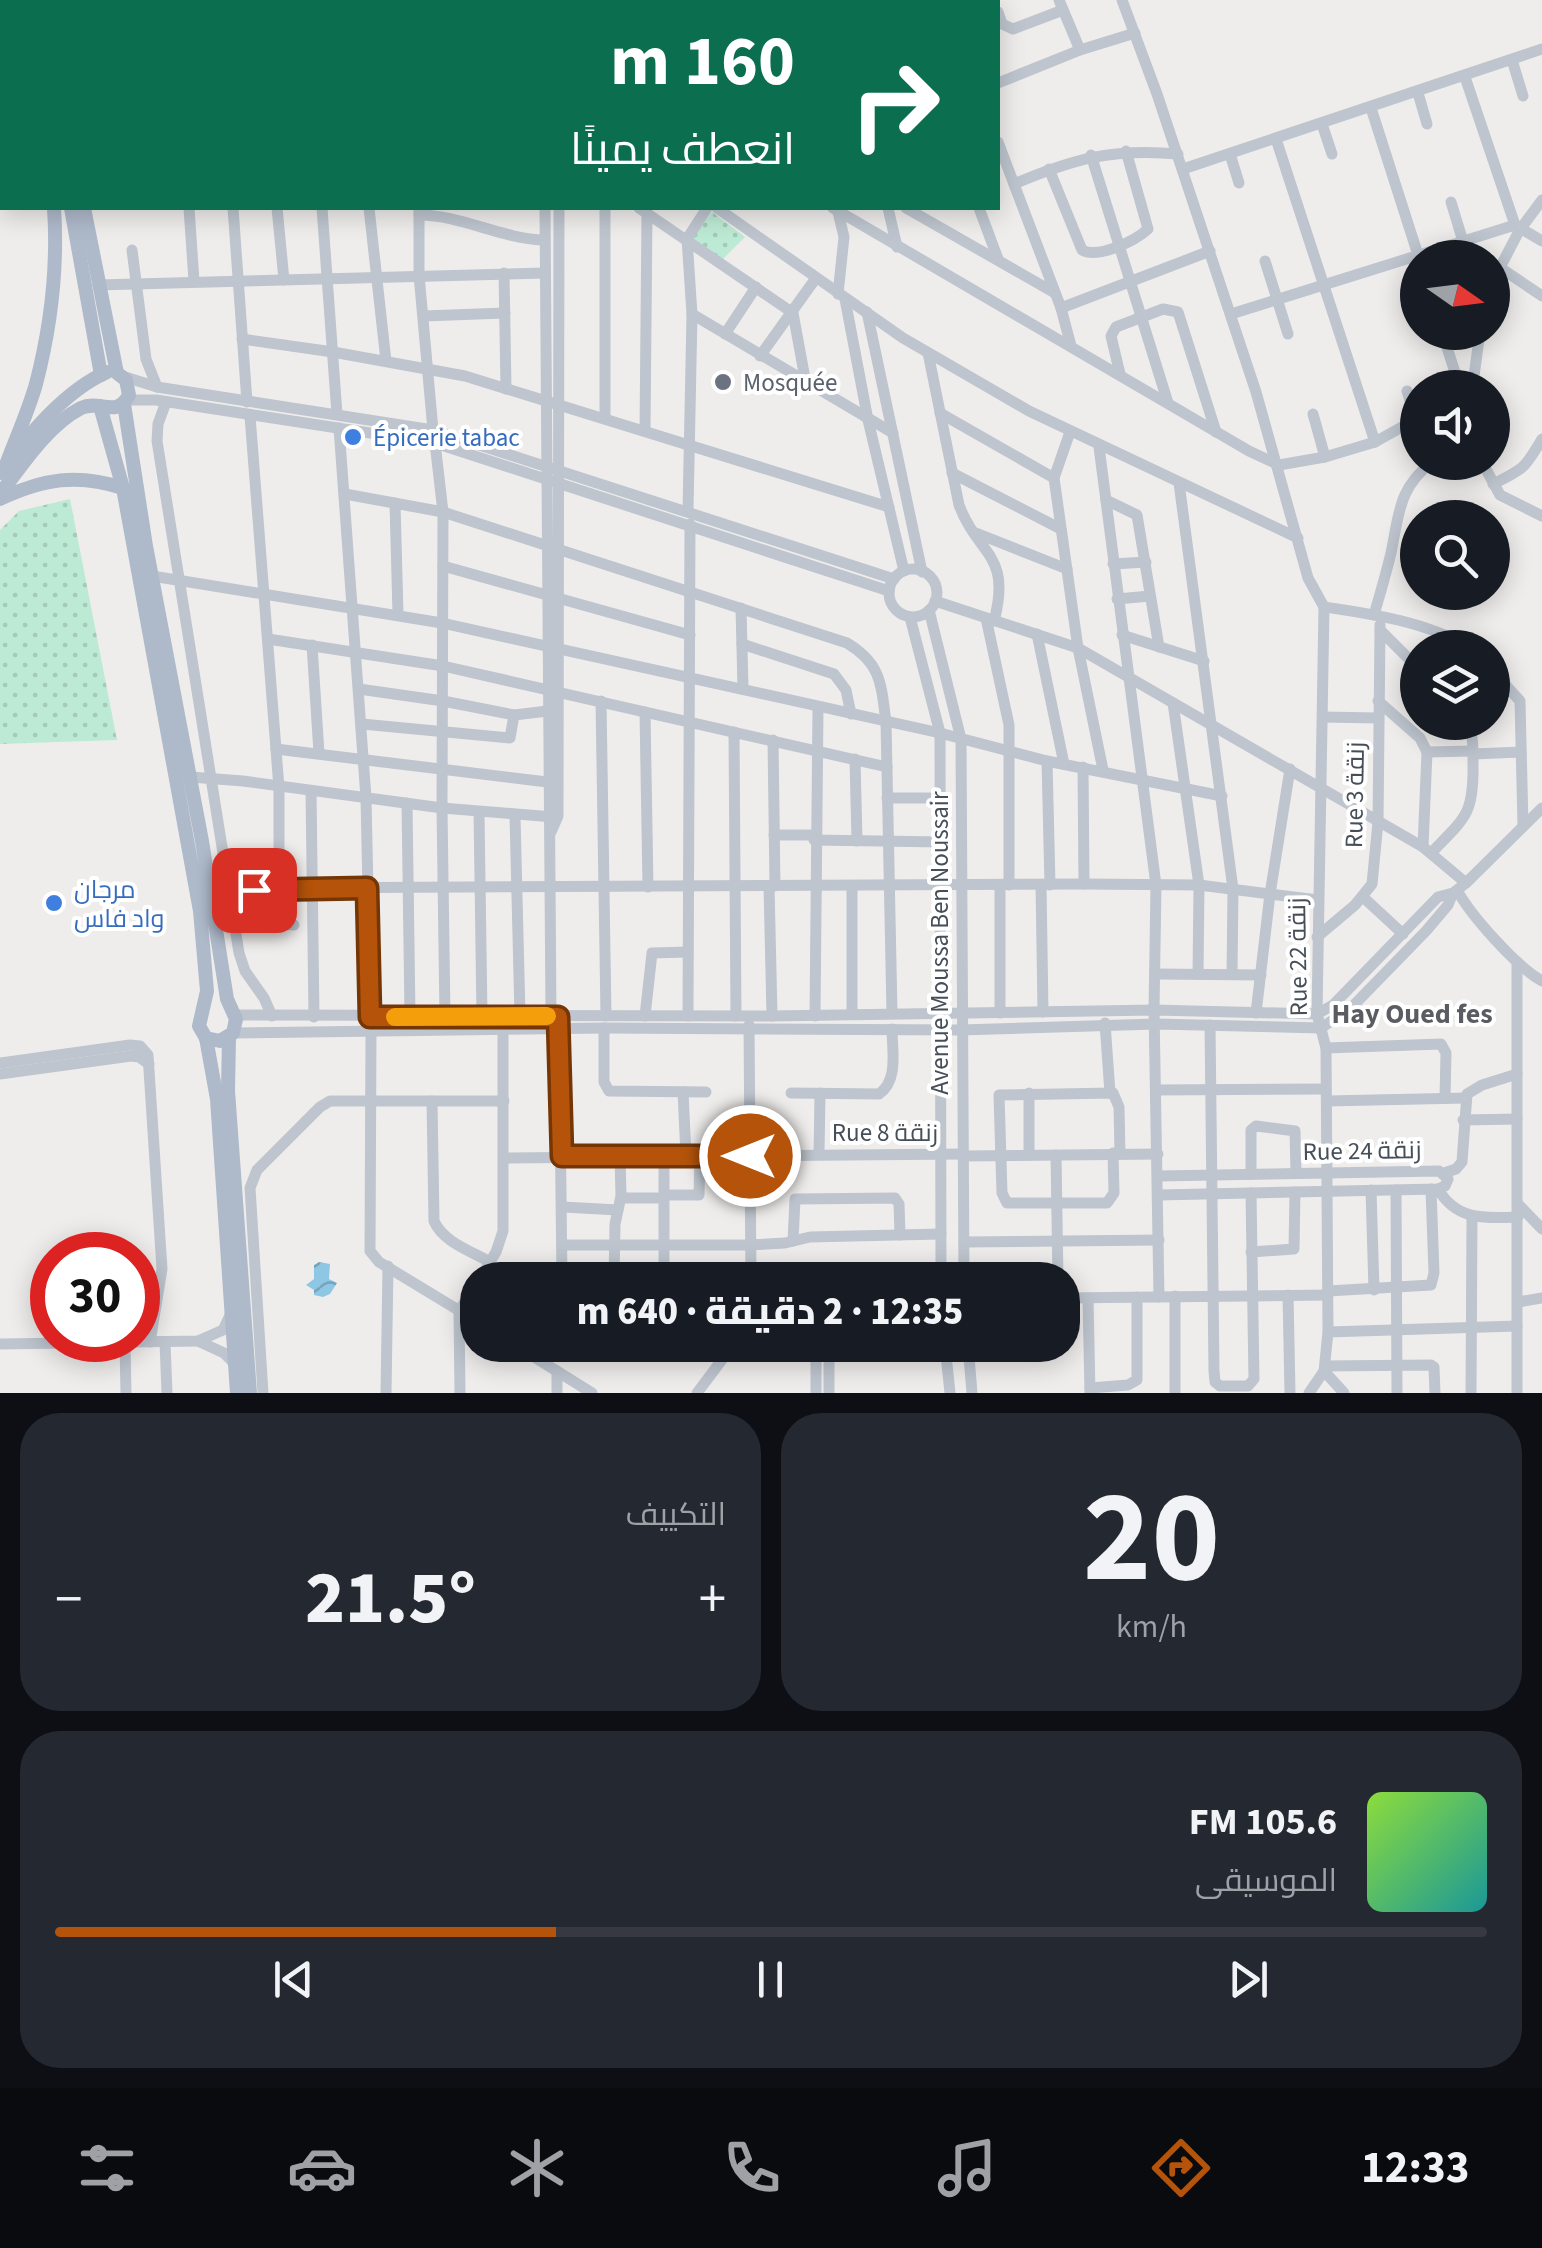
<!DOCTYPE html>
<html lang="ar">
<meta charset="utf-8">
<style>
body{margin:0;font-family:"Source Sans 3",Cairo,sans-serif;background:#242831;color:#f1f3f6;direction:rtl;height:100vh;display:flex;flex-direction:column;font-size:38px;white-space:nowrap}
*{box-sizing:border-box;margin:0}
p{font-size:32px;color:#9ea1a6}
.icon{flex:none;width:55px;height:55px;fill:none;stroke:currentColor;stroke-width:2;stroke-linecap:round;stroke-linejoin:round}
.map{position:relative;height:1393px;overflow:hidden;direction:ltr}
.details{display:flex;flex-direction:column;gap:20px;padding:20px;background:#0d0f14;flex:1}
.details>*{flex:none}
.hud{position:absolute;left:0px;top:0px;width:1000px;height:210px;box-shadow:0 5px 25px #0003;direction:rtl;background:#0b6e4f;color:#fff;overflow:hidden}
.needle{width:65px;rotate:104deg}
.fabs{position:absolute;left:1400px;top:240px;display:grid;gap:20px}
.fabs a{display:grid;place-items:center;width:110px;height:110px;border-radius:50%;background:#171b24;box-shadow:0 5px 25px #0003;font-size:50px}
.speed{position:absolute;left:30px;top:1232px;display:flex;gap:20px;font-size:50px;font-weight:700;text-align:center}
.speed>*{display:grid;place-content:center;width:130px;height:130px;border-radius:50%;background:#171b24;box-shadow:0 5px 25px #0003;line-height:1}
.speed .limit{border:15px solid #d22;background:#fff;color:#111}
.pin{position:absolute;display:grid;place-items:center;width:85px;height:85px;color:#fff;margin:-42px;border-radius:20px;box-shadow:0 5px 15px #0006}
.me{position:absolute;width:110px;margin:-55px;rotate:270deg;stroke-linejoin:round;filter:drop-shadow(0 0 8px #0008)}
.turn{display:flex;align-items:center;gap:35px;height:210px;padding:0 40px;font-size:45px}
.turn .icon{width:130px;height:130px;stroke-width:2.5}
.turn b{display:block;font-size:70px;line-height:85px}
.big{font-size:75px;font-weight:800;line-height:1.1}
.details .widget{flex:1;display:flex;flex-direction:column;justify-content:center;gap:15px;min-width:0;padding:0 35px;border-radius:40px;background:#242831}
.details .dial{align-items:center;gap:0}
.dial b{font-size:130px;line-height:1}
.song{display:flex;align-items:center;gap:30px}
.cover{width:120px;height:120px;border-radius:15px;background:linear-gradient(135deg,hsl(90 70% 55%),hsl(180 70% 35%))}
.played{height:10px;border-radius:5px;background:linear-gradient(90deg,#b45309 35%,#363941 35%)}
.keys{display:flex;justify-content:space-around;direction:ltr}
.heat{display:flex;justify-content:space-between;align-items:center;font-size:55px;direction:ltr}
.details .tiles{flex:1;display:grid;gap:20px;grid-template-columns:1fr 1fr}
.widget:last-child{grid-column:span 2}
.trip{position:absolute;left:460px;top:1262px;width:620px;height:100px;border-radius:40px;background:#171b24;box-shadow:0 5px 25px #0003;font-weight:800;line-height:100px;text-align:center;direction:rtl}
.tab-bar{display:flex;height:160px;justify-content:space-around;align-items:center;background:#090b0e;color:#9ea1a6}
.tab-bar .icon{width:70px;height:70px}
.tab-bar .active{color:#b45309}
.tab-bar b{font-size:45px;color:#f1f3f6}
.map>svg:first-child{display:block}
</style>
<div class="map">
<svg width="1542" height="1393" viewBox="0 0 1542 1393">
<defs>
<pattern id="grass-dots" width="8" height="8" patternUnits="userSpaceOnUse" patternTransform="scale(2.5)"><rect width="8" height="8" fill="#bdead4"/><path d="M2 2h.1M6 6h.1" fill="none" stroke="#a4cab8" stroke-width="1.8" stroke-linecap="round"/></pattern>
<pattern id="water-waves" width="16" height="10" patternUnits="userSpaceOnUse" patternTransform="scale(2.5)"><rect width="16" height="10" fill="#8ec7e4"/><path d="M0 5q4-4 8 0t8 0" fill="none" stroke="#76a4bc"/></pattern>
</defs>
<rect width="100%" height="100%" fill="#efedec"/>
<g fill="url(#grass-dots)">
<polygon points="712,212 745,237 722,260 692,239"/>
<polygon points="70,499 117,740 0,744 0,530 19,511"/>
</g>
<polygon fill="url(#water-waves)" points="319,1262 330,1264 329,1279 337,1283 330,1294 323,1297 314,1295 314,1290 306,1285 314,1279 314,1265"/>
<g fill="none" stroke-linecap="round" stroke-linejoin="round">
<g stroke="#bec5ce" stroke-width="11">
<polyline points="640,0 647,2"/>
<polyline points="730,0 730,2"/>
<polyline points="773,0 774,2"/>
<polyline points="793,0 793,2"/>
<polyline points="839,0 839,2"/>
<polyline points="892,0 893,2"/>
<polyline points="943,0 944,2"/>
<polyline points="993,0 994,2"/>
<polyline points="1059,0 1080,50"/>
<polyline points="1122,0 1157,94 1256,392 1308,578 1324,607"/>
<polyline points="547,2 547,0"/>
<polyline points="560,2 560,0"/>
<polyline points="599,2 599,0"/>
<polyline points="849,2 855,0"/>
<polyline points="998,12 1002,24 1013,29 1063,10"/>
<polyline points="1512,60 1523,96"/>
<polyline points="1465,77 1515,225 1542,241"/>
<polyline points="998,83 1080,50 1135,33"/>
<polyline points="1418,93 1427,124"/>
<polyline points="1371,108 1419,258"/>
<polyline points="1322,124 1332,154"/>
<polyline points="1276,139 1375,442"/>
<polyline points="998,142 1061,308 1071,346"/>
<polyline points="1230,154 1239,183"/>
<polyline points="1091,155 1168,403"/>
<path d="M1049 169 1082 250C1098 259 1135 241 1148 229L1126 151"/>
<polyline points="1183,169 1542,49"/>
<path d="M1014 184C1073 159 1112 148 1178 154"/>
<polyline points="1451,202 1468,258"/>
<polyline points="189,208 194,281"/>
<polyline points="233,208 247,402"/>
<polyline points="277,208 284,280"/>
<polyline points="322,208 337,414"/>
<polyline points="369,208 386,361"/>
<polyline points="419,208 419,275 433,430"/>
<polyline points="545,208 551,1016"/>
<polyline points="605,208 605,418"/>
<polyline points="639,208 793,313 806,384"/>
<polyline points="717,208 903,338 1029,411 1298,538"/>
<polyline points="833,208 1249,451 1279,465 1325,457 1375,442 1418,418"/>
<polyline points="888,208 897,247"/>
<polyline points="906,208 1055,293"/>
<polyline points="979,208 998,259"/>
<polyline points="838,212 844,237 838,294"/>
<path d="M419 215C462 215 501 239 545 240"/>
<polyline points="132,250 146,359 157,387"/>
<polyline points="1265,261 1288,334"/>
<polyline points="1499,267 1542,296"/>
<polyline points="504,273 506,389"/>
<polyline points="1492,283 1519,231 1542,200"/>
<polyline points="98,285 545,273"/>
<polyline points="845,299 868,420 904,571"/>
<polyline points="1061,308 1210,251"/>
<polyline points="867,312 922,572"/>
<polyline points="692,314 893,433"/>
<polyline points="1231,314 1515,225"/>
<polyline points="424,316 505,313"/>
<polyline points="1442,332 1460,388"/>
<polyline points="725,334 756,287"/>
<polyline points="242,339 333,352 465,376 889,507"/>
<path d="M928 353 959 505C978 556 1012 553 994 621"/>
<polyline points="760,356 816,278"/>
<polyline points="1120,374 1111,336 1116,327 1163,309 1178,312 1216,432"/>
<polyline points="122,376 157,387 433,430 894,579"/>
<polyline points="1469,388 1474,376 1480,332"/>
<polyline points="1407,391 1416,419"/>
<polyline points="126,400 156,400 435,443 889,591"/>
<polyline points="166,402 158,424 157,441 239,953 245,971 264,998 272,1016"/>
<polyline points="940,413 1054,478"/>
<polyline points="1313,414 1325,457"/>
<polyline points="250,416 279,788 279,924 294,925"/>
<polyline points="339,428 366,798 371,1030 370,1251 379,1262 478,1322"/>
<polyline points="645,431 647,213"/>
<polyline points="1070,432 1054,478 1078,648 1103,770"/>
<polyline points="435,443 443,512 442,808 445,1017"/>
<polyline points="1099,447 1156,885 1154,1010 1159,1297"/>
<polyline points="1482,462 1500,495 1542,516"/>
<polyline points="952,473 1059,528"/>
<polyline points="1179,483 1233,889 1232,974"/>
<path d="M1493 484C1524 469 1525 468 1542 439"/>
<path d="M345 494 443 512 847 643C882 664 881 685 886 722L892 1013"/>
<polyline points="1106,500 1137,515 1159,647"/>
<polyline points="395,503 398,614"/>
<polyline points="688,510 692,314 687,239 707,208"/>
<polyline points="976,533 1067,569"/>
<polyline points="1113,564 1146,562"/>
<polyline points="443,566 690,635"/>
<circle cx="913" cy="593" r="24"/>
<polyline points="152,576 442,623 940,733 1047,761 1222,796"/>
<polyline points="1117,599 1150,596"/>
<polyline points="935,601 1078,648 1423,847 1466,883"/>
<path d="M1324 607C1372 614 1428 622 1470 648"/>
<polyline points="741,608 743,689"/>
<polyline points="929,610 961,739 964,1280"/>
<path d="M1374 615C1380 594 1386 574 1391 553 1399 515 1398 488 1432 462"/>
<polyline points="910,617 940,733 941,1280"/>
<polyline points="986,618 1009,725 1009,885"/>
<polyline points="1380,625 1380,630 1418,668"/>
<polyline points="1037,634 1064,764"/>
<polyline points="1122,635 1204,661"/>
<polyline points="268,639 443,666 887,767"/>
<polyline points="742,644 834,674 846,690 851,714"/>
<polyline points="312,645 319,753"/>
<polyline points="1492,670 1520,701 1523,826"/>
<polyline points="359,689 443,701 514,715 548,711"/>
<polyline points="601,701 606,1016"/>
<polyline points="1378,701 1420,738 1427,752 1423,847"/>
<polyline points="1173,703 1199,885 1198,974"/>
<polyline points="645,712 648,887"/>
<polyline points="1323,717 1378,718"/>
<polyline points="362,724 510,738 514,715"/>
<polyline points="734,732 736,1016"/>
<polyline points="773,740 775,886"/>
<polyline points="276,749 547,782"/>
<polyline points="1427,752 1473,751"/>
<polyline points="1473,754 1521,752"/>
<polyline points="855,759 857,841"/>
<polyline points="1047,761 1050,885"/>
<polyline points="1083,767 1084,884"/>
<polyline points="190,777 243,781 442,808 553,817"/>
<polyline points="311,791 314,1017"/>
<polyline points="887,798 941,798"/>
<polyline points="407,803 410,1017"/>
<polyline points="479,812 482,1017"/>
<polyline points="515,816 520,1016"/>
<polyline points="551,832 558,816 559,208"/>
<polyline points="774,835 815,835"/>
<polyline points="814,840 942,842"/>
<path d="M1431 853C1466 817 1474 814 1473 763 1473 748 1473 736 1469 722"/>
<polyline points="1000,885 1000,1013"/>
<polyline points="1041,885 1043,1012"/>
<polyline points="769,886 772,1016"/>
<path d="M1457 890C1471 916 1517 967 1542 981"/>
<polyline points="228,892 281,888 1084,884 1199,885 1318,900"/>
<polyline points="1363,897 1403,934"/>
<polyline points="1317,937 1355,905 1372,884 1378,822 1380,630"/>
<polyline points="1517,962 1517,1393"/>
<polyline points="1156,974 1261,975"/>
<polyline points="1256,1013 1270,894 1290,769"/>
<polyline points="852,1014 852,886"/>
<polyline points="235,1015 772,1016 1154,1010 1317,1014 1333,1005 1438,897 1453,893 1466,883 1542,808"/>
<polyline points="645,1016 652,953 688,952"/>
<polyline points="688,1016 690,524"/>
<polyline points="815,1016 818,708"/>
<polyline points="1105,1023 1110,1093"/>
<polyline points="559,1024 562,1280"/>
<polyline points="749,1025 751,1280"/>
<polyline points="1210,1025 1214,1371 1215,1382 1220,1386 1248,1386 1254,1379 1251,1193"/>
<polyline points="604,1028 604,1082 609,1091 706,1092"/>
<polyline points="233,1033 604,1028 961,1030 1156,1024 1321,1028 1351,1008 1426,931 1448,905 1453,893"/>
<polyline points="1326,1048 1441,1044 1446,1053 1445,1098"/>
<polyline points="0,1063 130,1045 140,1046 148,1055 162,1269 150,1342"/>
<polyline points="0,1074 131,1056 139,1057 149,1064"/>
<polyline points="1157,1090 1326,1089"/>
<polyline points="683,1092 686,1156"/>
<path d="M791 1093 879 1094C899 1080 892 1050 892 1029"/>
<path d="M432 1101 434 1221C443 1242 471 1251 490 1262"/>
<polyline points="1327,1101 1466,1098"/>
<polyline points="1463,1120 1517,1119"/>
<polyline points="1113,1153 1114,1193 1107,1203 1007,1203 1002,1193 999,1095 1113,1093 1119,1107 1120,1153"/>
<polyline points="819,1154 820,1093"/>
<polyline points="1029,1155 1029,1093"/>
<polyline points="1056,1155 1058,1280"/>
<polyline points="964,1156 1158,1154"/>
<polyline points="504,1158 964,1154"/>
<polyline points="1444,1173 1456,1169 1462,1162 1467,1094 1482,1085 1517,1074"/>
<polyline points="1251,1174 1251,1130 1256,1126 1295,1131 1296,1173"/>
<polyline points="1159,1176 1439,1171 1448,1179 1445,1186 1438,1189 1159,1195"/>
<path d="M1438 1189C1457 1221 1484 1218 1518 1217"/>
<polyline points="1371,1190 1374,1290"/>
<polyline points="1396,1190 1397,1393"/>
<polyline points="664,1195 699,1195 700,1156"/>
<polyline points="621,1198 664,1198"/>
<polyline points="1518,1204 1542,1229"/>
<polyline points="563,1207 618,1210"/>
<polyline points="793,1241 795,1199 895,1198 899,1204 900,1235"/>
<polyline points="964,1242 1159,1240"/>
<polyline points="563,1245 749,1245 785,1243 810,1237 941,1234"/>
<polyline points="1251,1252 1294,1249 1295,1192"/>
<polyline points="479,1280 496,1252 503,1231 503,1026"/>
<polyline points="614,1280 615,1224 621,1196 620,1156"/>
<polyline points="664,1280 664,1156"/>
<polyline points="699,1280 751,1278"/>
<polyline points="1328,1291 1431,1285 1434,1273 1431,1189"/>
<polyline points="1288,1295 1290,1393"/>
<polyline points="1062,1298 1328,1295"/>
<polyline points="1088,1298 1090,1393"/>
<polyline points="1518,1302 1542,1298"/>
<polyline points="1328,1332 1517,1326"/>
<polyline points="198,1341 224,1353 235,1364"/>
<polyline points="165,1342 167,1393"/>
<polyline points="125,1343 126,1393"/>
<polyline points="0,1344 198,1341 223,1330 231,1313"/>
<polyline points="515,1345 592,1393"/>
<polyline points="816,1345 816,1393"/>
<polyline points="829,1345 829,1393"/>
<polyline points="945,1345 950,1393"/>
<polyline points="968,1345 972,1393"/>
<polyline points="541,1360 553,1345"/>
<polyline points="1325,1366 1431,1365 1434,1367 1435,1393"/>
<polyline points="557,1371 557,1393"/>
<polyline points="1324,1371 1344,1393"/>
<polyline points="1090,1388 1128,1385 1137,1380 1137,1297"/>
<polyline points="263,1393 250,1188 257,1170 320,1107 330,1101 504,1101"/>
<polyline points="386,1393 388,1266"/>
<polyline points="460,1393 459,1311 478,1282"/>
<polyline points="697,1393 733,1345"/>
<polyline points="1175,1393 1175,1296"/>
<polyline points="1309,1393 1324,1371 1328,1332 1326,1048 1317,1014 1324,607"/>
<polyline points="1471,1393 1472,1218"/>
</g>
<g stroke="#aeb9ca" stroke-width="14">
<polyline points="61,2 61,0"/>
<polyline points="73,2 73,0"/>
<polyline points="71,208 101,375"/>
<polyline points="100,406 123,488 200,911 207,991 199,1026 206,1038 220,1041 233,1033 236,1019 227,999 202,841 146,546 124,404"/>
<path d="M6 465C16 438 28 412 36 384 51 326 58 267 54 208"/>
<path d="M0 473C28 436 64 391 107 372"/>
<path d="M0 494C22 465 48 425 81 408 100 399 116 419 129 395L126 380 117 373 84 208"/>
<path d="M0 499C43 479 77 473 123 488"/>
<polyline points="229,1037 228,1091 250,1393"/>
<polyline points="206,1038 217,1099 237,1393"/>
</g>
</g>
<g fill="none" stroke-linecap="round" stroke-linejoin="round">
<g stroke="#753606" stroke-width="25">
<polyline id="route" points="254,890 367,888 370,1017 558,1017 562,1156 750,1156"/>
</g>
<use href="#route" stroke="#b45309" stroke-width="18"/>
<polyline stroke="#f59e0b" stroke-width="18" points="395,1017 547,1016"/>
</g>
<circle fill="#6b7280" stroke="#fff" stroke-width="4" cx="723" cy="382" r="10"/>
<g fill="#3f7fe0" stroke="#fff" stroke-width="4">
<circle cx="353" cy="437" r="10"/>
<circle cx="54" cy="903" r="10"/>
</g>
<g text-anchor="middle" stroke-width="8" stroke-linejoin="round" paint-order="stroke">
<g font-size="25" fill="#5b616d" stroke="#fff" text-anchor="start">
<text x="743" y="391">Mosquée</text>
</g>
<g font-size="25" fill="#366cbe" stroke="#fff" text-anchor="start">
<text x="373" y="446">Épicerie tabac</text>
<text x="74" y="898">مرجان<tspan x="74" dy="29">واد فاس</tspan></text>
</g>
<g font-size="25" fill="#464e58" stroke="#fff">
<text transform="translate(1354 795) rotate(-89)" y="9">Rue 3 زنقة</text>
<text transform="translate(939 943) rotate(-90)" y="9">Avenue Moussa Ben Noussair</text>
<text transform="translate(1297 957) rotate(-91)" y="9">Rue 22 زنقة</text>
<text x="885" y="1141">Rue 8 زنقة</text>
<text transform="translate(1362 1150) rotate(-1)" y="9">Rue 24 زنقة</text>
</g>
<g font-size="28" font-weight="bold" fill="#5a5c61" stroke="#fff">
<text x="1412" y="1023">Hay Oued fes</text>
</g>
</g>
</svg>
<div class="fabs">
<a><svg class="needle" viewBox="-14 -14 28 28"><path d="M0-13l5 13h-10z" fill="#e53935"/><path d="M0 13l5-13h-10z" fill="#9ea1a6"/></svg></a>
<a><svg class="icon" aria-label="sound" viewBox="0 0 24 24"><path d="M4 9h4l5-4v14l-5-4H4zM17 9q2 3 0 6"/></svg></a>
<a><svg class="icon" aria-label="search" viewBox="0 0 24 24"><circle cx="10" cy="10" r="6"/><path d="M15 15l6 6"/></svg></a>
<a><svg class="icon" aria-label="layers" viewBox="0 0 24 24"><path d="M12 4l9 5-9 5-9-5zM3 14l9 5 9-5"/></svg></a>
</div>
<div class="speed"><div class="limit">30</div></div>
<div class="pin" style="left:254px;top:890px;background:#d93025"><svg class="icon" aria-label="arrive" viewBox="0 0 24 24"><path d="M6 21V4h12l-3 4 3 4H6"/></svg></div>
<svg class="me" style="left:750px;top:1156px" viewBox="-20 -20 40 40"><circle r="17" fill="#b45309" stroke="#fff" stroke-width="3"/><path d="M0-11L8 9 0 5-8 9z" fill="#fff"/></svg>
<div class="trip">12:35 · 2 دقيقة · 640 m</div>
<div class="hud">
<div class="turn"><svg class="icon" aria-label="right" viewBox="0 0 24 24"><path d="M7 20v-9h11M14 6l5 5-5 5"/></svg><div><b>160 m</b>انعطف يمينًا</div></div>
</div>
</div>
<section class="details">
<div class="tiles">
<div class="widget dial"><b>20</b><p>km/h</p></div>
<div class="widget"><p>التكييف</p>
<div class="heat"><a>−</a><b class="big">21.5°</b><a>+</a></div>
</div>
<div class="widget">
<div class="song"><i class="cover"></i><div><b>105.6 FM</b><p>الموسيقى</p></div></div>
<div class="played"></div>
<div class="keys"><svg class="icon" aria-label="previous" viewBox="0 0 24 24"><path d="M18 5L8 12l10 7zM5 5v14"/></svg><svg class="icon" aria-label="pause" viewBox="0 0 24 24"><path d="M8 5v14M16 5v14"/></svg><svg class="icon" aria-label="next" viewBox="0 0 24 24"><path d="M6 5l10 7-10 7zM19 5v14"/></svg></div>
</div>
</div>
</section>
<nav class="tab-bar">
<b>12:33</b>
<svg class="icon active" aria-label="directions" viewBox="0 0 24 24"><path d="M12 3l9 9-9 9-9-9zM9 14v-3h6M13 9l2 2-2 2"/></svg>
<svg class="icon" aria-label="music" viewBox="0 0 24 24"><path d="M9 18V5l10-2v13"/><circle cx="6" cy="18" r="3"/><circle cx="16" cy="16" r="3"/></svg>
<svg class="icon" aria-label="phone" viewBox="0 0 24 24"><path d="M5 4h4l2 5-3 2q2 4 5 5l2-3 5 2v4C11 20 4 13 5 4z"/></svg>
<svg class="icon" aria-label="climate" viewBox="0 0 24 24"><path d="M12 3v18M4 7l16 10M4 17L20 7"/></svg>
<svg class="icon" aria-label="car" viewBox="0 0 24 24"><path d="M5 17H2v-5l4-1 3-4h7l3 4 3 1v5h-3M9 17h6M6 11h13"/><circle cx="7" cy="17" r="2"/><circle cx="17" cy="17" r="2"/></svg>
<svg class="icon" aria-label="filters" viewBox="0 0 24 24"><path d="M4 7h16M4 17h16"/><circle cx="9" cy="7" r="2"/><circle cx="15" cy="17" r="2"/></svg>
</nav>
